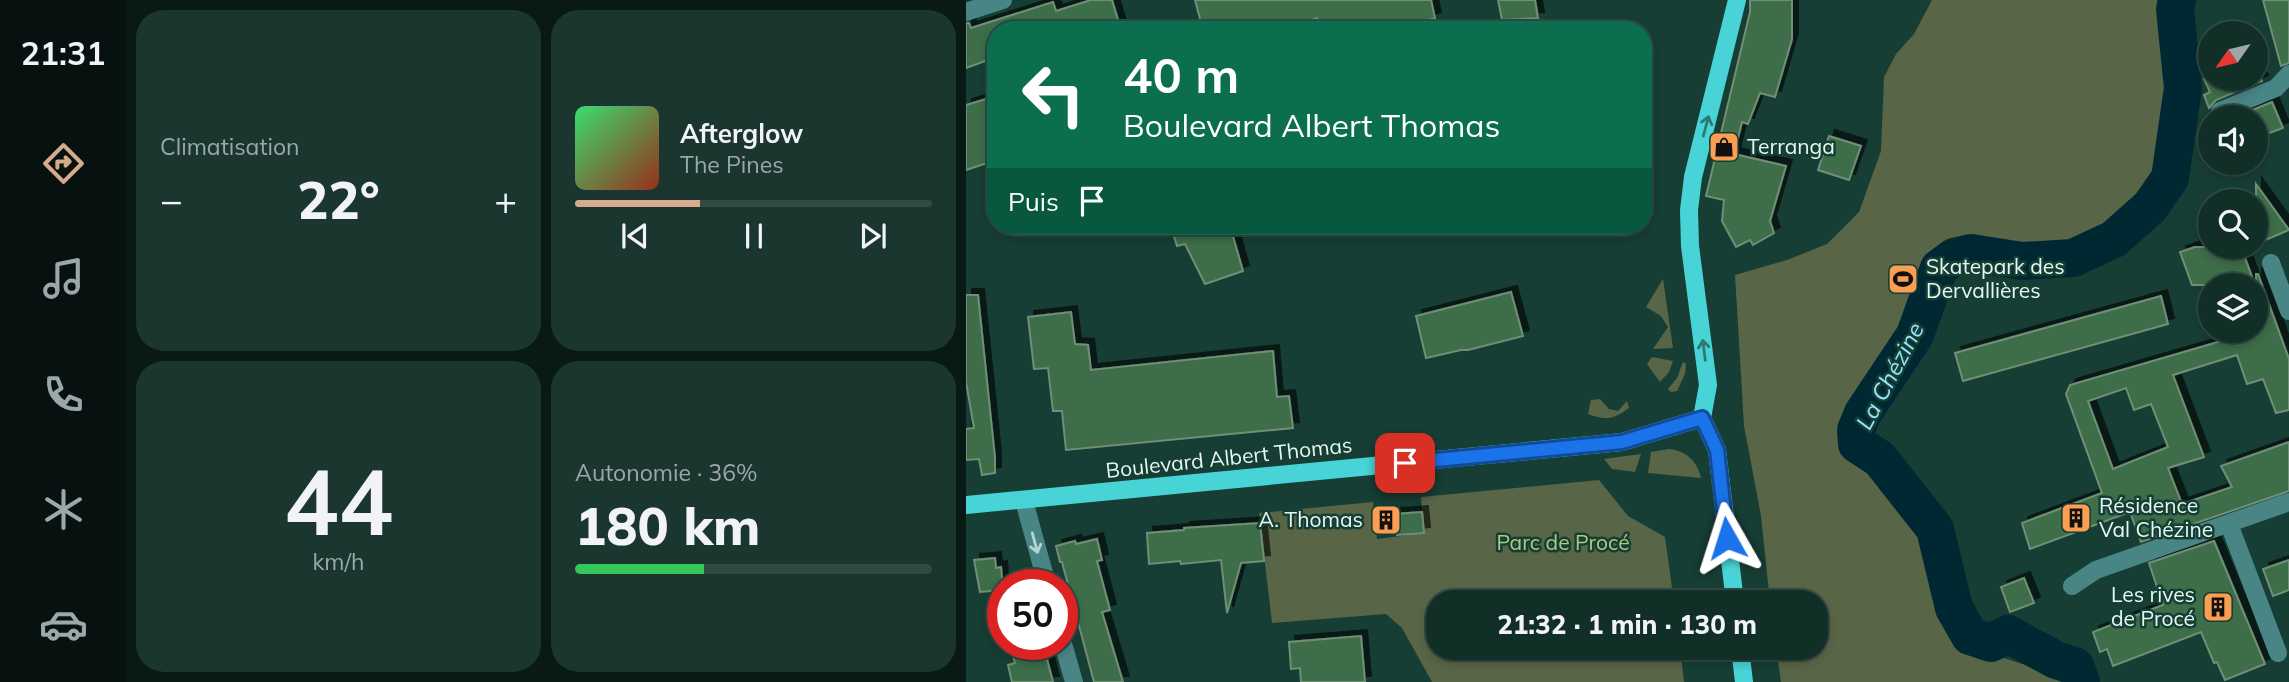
<!DOCTYPE html>
<html lang="fr">
<meta charset="utf-8">
<style>
body{margin:0;font-family:Mulish,sans-serif;background:#1a362f;color:#f1f3f6;height:100vh;display:flex;flex-direction:column;font-size:26px;white-space:nowrap}
*{box-sizing:border-box;margin:0}
p{font-size:23px;color:#9ca8a7}
.icon{flex:none;width:38px;height:38px;fill:none;stroke:currentColor;stroke-width:2;stroke-linecap:round;stroke-linejoin:round}
.map{position:relative;flex:1;overflow:hidden}
.details{display:flex;flex-direction:column;gap:10px;padding:10px;background:#091915;width:840px}
.details>*{flex:none}
.top-card{position:absolute;left:21px;top:21px;width:665px;height:214px;border-radius:28px;box-shadow:0 4px 10px #0003,0 0 0 2px #304a44;background:#0b6e4f;color:#fff;overflow:hidden}
.needle{width:46px;rotate:236deg}
.controls{position:absolute;left:1232px;top:21px;display:grid;gap:14px}
.controls a{display:grid;place-items:center;width:70px;height:70px;border-radius:50%;background:#112e27;box-shadow:0 4px 10px #0003,0 0 0 2px #304a44;font-size:35px}
.speed{position:absolute;left:21px;top:569px;display:flex;gap:14px;font-size:35px;font-weight:700;text-align:center}
.speed>*{display:grid;place-content:center;width:91px;height:91px;border-radius:50%;background:#112e27;box-shadow:0 4px 10px #0003,0 0 0 2px #304a44;line-height:1}
.speed .limit{border:10px solid #d22;background:#fff;color:#111}
.pin{position:absolute;display:grid;place-items:center;width:60px;height:60px;color:#fff;margin:-30px;border-radius:14px;box-shadow:0 4px 10px #0006}
.me{position:absolute;width:77px;margin:-38px;rotate:354deg;stroke-linejoin:round;filter:drop-shadow(0 0 5px #0008)}
.turn{display:flex;align-items:center;gap:24px;height:147px;padding:0 21px;font-size:32px}
.turn .icon{width:91px;height:91px;stroke-width:2.5}
.turn b{display:block;font-size:49px;line-height:60px}
.then{display:flex;align-items:center;height:66px;padding:0 21px;background:#0003;gap:14px;font-size:26px}
.big{font-size:52px;font-weight:800;line-height:1.1}
.details .card{flex:1;display:flex;flex-direction:column;justify-content:center;gap:10px;min-width:0;padding:0 24px;border-radius:28px;background:#1a362f}
.details .dial{align-items:center;gap:0}
.dial b{font-size:91px;line-height:1}
.song{display:flex;align-items:center;gap:21px}
.cover{width:84px;height:84px;border-radius:10px;background:linear-gradient(135deg,hsl(140 70% 55%),hsl(10 70% 35%))}
.played{height:7px;border-radius:4px;background:linear-gradient(90deg,#d6ab8b 35%,#304a44 35%)}
.keys{display:flex;justify-content:space-around;direction:ltr}
.heat{display:flex;justify-content:space-between;align-items:center;font-size:38px;direction:ltr}
.charge{height:10px;border-radius:5px;background:linear-gradient(90deg,#34c759 36%,#304a44 0)}
.details .tiles{flex:1;display:grid;gap:10px;grid-template-columns:repeat(2,1fr)}
.trip{position:absolute;left:460px;top:590px;width:402px;height:70px;border-radius:28px;background:#112e27;box-shadow:0 4px 10px #0003,0 0 0 2px #304a44;font-weight:800;line-height:70px;text-align:center}
main{display:flex;flex:1;min-height:0}
.dock{display:flex;flex-direction:column;width:126px;justify-content:space-around;align-items:center;background:#071210;color:#9ca8a7}
.dock .icon{width:49px;height:49px}
.dock .active{color:#d6ab8b}
.dock b{font-size:32px;color:#f1f3f6}
.map>svg:first-child{display:block}
</style>
<main>
<nav class="dock">
<b>21:31</b>
<svg class="icon active" aria-label="directions" viewBox="0 0 24 24"><path d="M12 3l9 9-9 9-9-9zM9 14v-3h6M13 9l2 2-2 2"/></svg>
<svg class="icon" aria-label="music" viewBox="0 0 24 24"><path d="M9 18V5l10-2v13"/><circle cx="6" cy="18" r="3"/><circle cx="16" cy="16" r="3"/></svg>
<svg class="icon" aria-label="phone" viewBox="0 0 24 24"><path d="M5 4h4l2 5-3 2q2 4 5 5l2-3 5 2v4C11 20 4 13 5 4z"/></svg>
<svg class="icon" aria-label="climate" viewBox="0 0 24 24"><path d="M12 3v18M4 7l16 10M4 17L20 7"/></svg>
<svg class="icon" aria-label="car" viewBox="0 0 24 24"><path d="M5 17H2v-5l4-1 3-4h7l3 4 3 1v5h-3M9 17h6M6 11h13"/><circle cx="7" cy="17" r="2"/><circle cx="17" cy="17" r="2"/></svg>
</nav>
<section class="details">
<div class="tiles">
<div class="card"><p>Climatisation</p>
<div class="heat"><a>−</a><b class="big">22°</b><a>+</a></div>
</div>
<div class="card">
<div class="song"><i class="cover"></i><div><b>Afterglow</b><p>The Pines</p></div></div>
<div class="played"></div>
<div class="keys"><svg class="icon" aria-label="previous" viewBox="0 0 24 24"><path d="M18 5L8 12l10 7zM5 5v14"/></svg><svg class="icon" aria-label="pause" viewBox="0 0 24 24"><path d="M8 5v14M16 5v14"/></svg><svg class="icon" aria-label="next" viewBox="0 0 24 24"><path d="M6 5l10 7-10 7zM19 5v14"/></svg></div>
</div>
<div class="card dial"><b>44</b><p>km/h</p></div>
<div class="card"><p>Autonomie · 36%</p><b class="big">180 km</b><div class="charge"></div></div>
</div>
</section>
<div class="map">
<svg width="1323" height="682" viewBox="0 0 1323 682">
<defs>
<filter id="shadow"><feDropShadow dx="6" dy="-6" stdDeviation="0" flood-color="#0009"/></filter>
</defs>
<rect width="100%" height="100%" fill="#173e34"/>
<g fill="#596547">
<polygon points="966,0 1221,0 1215,5 1206,40 1208,83 1203,164 1112,246 1020,245 983,251 965,273 943,332 884,419 877,442 910,464 958,529 977,587 988,634 1016,651 1100,678 1101,682 815,682 810,648 850,648 850,602 804,602 795,516 778,426 769,275 821,260 861,244 893,212 915,151 918,77 930,54 948,34"/>
<polygon points="697,279 707,348 687,349 702,327 695,316 680,307"/>
<polygon points="686,357 707,361 703,372 694,382 681,364"/>
<polygon points="717,362 720,364 719,374 711,391 705,392 702,389 711,378"/>
<path d="M634 399 643 409 652 411 661 401 663 408C648 419 640 421 622 414L625 400Z"/>
<path d="M703 449C721 451 731 461 735 478L682 473 685 452Z"/>
<polygon points="675,454 669,472 646,469 638,459"/>
<polygon points="633,480 662,516 699,537 708,602 472,602 472,648 714,648 718,682 466,682 436,628 420,614 306,623 293,513 407,502 411,539 458,533 455,497"/>
</g>
<g fill="none" stroke-linecap="round" stroke-linejoin="round">
<polyline stroke="#002833" stroke-width="38" points="1115,682 1109,666 1090,660 1042,634 1025,643 1004,636 988,608 969,529 914,459 891,444 890,430 897,413 949,335 973,268 988,257 1005,253 1056,261 1107,258 1148,239 1184,207 1204,178 1217,88 1209,9 1211,0"/>
</g>
<g fill="#3e6d48" stroke="#718e76" stroke-width="2" fill-rule="evenodd" filter="url(#shadow)">
<polygon points="125,0 146,0 155,30 30,30 30,57 0,68 0,23 3,23 5,28 87,2 90,11"/>
<polygon points="229,0 465,0 469,18 455,23 432,24 413,30 355,30 351,18 316,30 237,30"/>
<polygon points="532,0 569,0 572,18 536,20"/>
<polygon points="784,0 826,0 826,39 809,97 794,93 782,124 776,122 768,154 820,166 804,221 808,233 787,245 784,240 770,247 756,221 758,200 740,196 784,12"/>
<polygon points="1297,0 1323,0 1323,63 1315,66"/>
<polygon points="1238,79 1295,79 1296,81 1250,100 1243,108 1238,95 1244,92"/>
<polygon points="30,96 30,160 0,170 0,105"/>
<polygon points="1306,102 1317,128 1290,138 1290,117 1269,117"/>
<polygon points="863,136 895,146 883,180 852,170"/>
<polygon points="1290,184 1323,230 1290,244"/>
<polygon points="210,226 264,226 277,271 239,284 219,244 211,246 206,230 211,228"/>
<polygon points="1229,247 1275,247 1289,285 1226,285 1214,252"/>
<path d="M1290 274H1292L1323 359V410L1310 413 1297 379 1281 384 1271 355 1207 375 1238 457 1202 468 1216 504 1266 487 1255 466 1323 442V491L1175 542 1164 512 1064 549 1056 523 1136 493 1100 394 1104 385 1290 331ZM1160 388 1168 410 1185 404 1202 447 1147 469 1122 401Z"/>
<polygon points="545,292 557,336 502,350 495,350 460,358 450,316"/>
<polygon points="0,295 12,295 29,458 29,473 16,475 13,459 0,460 0,429 8,428 0,382"/>
<polygon points="1195,296 1202,324 997,381 989,353"/>
<polygon points="105,312 109,344 122,345 125,370 307,351 311,397 323,396 327,428 100,450 96,411 87,411 82,368 68,369 62,317"/>
<polygon points="456,512 458,533 431,535 429,514"/>
<polygon points="294,523 298,561 275,563 261,613 255,560 215,564 214,561 183,564 181,533 218,530 218,528"/>
<polygon points="131,539 136,560 131,561 144,610 136,612 157,682 128,682 96,562 94,562 90,546 109,541 110,544"/>
<polygon points="1248,541 1299,664 1259,680 1251,662 1248,663 1235,632 1147,666 1141,649 1134,652 1127,632 1197,605 1183,563"/>
<polygon points="29,558 30,568 35,567 37,590 14,592 8,560"/>
<polygon points="1323,560 1323,590 1307,596 1297,569"/>
<polygon points="1058,578 1068,603 1044,612 1035,587"/>
<polygon points="395,636 399,682 335,682 334,668 325,669 323,642"/>
<polygon points="44,644 77,644 87,682 46,682 42,665 49,663"/>
</g>
<g fill="none" stroke-linecap="round" stroke-linejoin="round">
<g stroke="#4a8586" stroke-width="18">
<polyline points="0,12 37,0"/>
<polyline points="1254,111 1310,88 1323,74"/>
<polyline points="1305,263 1323,311"/>
<polyline points="58,501 81,584"/>
<polyline points="1263,524 1312,653"/>
<polyline points="1106,586 1130,570 1323,502"/>
<polyline points="96,640 108,682"/>
</g>
<g stroke="#48d4d6" stroke-width="18">
<polyline points="0,505 656,442 736,418"/>
<polyline points="769,602 751,450 736,418 742,385 724,246 723,210 727,177 771,0"/>
<polyline points="774,648 778,682"/>
</g>
</g>
<defs><path id="oneway-shaft" d="M-6 0H5M1.5-3L5.5 0L1.5 3" fill="none" stroke-width="1.6" stroke-linecap="round" stroke-linejoin="round" transform="scale(1.75)"/></defs>
<g stroke="#2b7a75">
<use href="#oneway-shaft" transform="translate(740 126) rotate(-75)"/>
<use href="#oneway-shaft" transform="translate(738 350) rotate(-97)"/>
</g>
<use stroke="#b5d6d1" href="#oneway-shaft" transform="translate(69 543) rotate(75)"/>
<g fill="none" stroke-linecap="round" stroke-linejoin="round">
<g stroke="#114b97" stroke-width="18">
<polyline id="route" points="439,463 656,442 736,418 751,450 761,538"/>
</g>
<use href="#route" stroke="#1a73e8" stroke-width="12"/>
</g>
<defs>
<g id="shop-square" transform="scale(1.575)"><rect x="-9" y="-9" width="18" height="18" rx="4" fill="#fc9e52" stroke="#173e34"/><path d="M-5-2.5h2.3a2.7 3.5 0 0 1 5.4 0H5L5.5 6h-11ZM-1.5-2.5h3a1.5 2.3 0 0 0-3 0Z" fill="#111"/></g>
<g id="stadium-square" transform="scale(1.575)"><rect x="-9" y="-9" width="18" height="18" rx="4" fill="#fc9e52" stroke="#173e34"/><path d="M0-5a6.5 5 0 1 0 0 10a6.5 5 0 1 0 0-10ZM-3.5-1.8h7v3.6h-7Z" fill="#111"/></g>
<g id="building-square" transform="scale(1.575)"><rect x="-9" y="-9" width="18" height="18" rx="4" fill="#fc9e52" stroke="#173e34"/><path d="M-4-6H4V6H1V3H-1V6H-4ZM-2.5-4.3h1.7v1.8h-1.7ZM.8-4.3h1.7v1.8H.8ZM-2.5-1h1.7V.8h-1.7ZM.8-1h1.7V.8H.8Z" fill="#111"/></g>
</defs>
<g fill-rule="evenodd">
<use href="#shop-square" x="758" y="147"/>
<use href="#stadium-square" x="937" y="279"/>
<use href="#building-square" x="1110" y="518"/>
<use href="#building-square" x="420" y="520"/>
<use href="#building-square" x="1252" y="607"/>
</g>
<g text-anchor="middle" stroke-width="5" stroke-linejoin="round" paint-order="stroke">
<g font-size="21" fill="#e3f9f1" stroke="#173e34" text-anchor="start">
<text x="781" y="154">Terranga</text>
<text x="960" y="274">Skatepark des<tspan x="960" dy="24">Dervallières</tspan></text>
<text x="1133" y="513">Résidence<tspan x="1133" dy="24">Val Chézine</tspan></text>
<text x="397" y="527" text-anchor="end">A. Thomas</text>
<text x="1229" y="602" text-anchor="end">Les rives<tspan x="1229" dy="24">de Procé</tspan></text>
</g>
<g font-size="21" fill="#e3f9f1" stroke="#173e34">
<text transform="translate(263 458) rotate(-6)" y="7">Boulevard Albert Thomas</text>
</g>
<g font-size="21" fill="#accb7e" stroke="#173e34">
<text x="597" y="550">Parc de Procé</text>
</g>
<g font-size="23" font-style="italic" fill="#93e4fd" stroke="#173e34">
<text transform="translate(924 376) rotate(-62)" y="8">La Chézine</text>
</g>
</g>
</svg>
<div class="controls">
<a><svg class="needle" viewBox="-14 -14 28 28"><path d="M0-13l5 13h-10z" fill="#e53935"/><path d="M0 13l5-13h-10z" fill="#9ca8a7"/></svg></a>
<a><svg class="icon" aria-label="sound" viewBox="0 0 24 24"><path d="M4 9h4l5-4v14l-5-4H4zM17 9q2 3 0 6"/></svg></a>
<a><svg class="icon" aria-label="search" viewBox="0 0 24 24"><circle cx="10" cy="10" r="6"/><path d="M15 15l6 6"/></svg></a>
<a><svg class="icon" aria-label="layers" viewBox="0 0 24 24"><path d="M12 4l9 5-9 5-9-5zM3 14l9 5 9-5"/></svg></a>
</div>
<div class="speed"><div class="limit">50</div></div>
<div class="pin" style="left:439px;top:463px;background:#d93025"><svg class="icon" aria-label="arrive" viewBox="0 0 24 24"><path d="M6 21V4h12l-3 4 3 4H6"/></svg></div>
<svg class="me" style="left:761px;top:538px" viewBox="-20 -20 40 40"><path d="M0-17L14 15 0 8-14 15z" fill="#1a73e8" stroke="#fff" stroke-width="4"/></svg>
<div class="trip">21:32 · 1 min · 130 m</div>
<div class="top-card">
<div class="turn"><svg class="icon" aria-label="left" viewBox="0 0 24 24"><path d="M17 20v-9H6M10 6l-5 5 5 5"/></svg><div><b>40 m</b>Boulevard Albert Thomas</div></div>
<div class="then">Puis<svg class="icon" aria-label="arrive" viewBox="0 0 24 24"><path d="M6 21V4h12l-3 4 3 4H6"/></svg></div>
</div>
</div>
</main>
